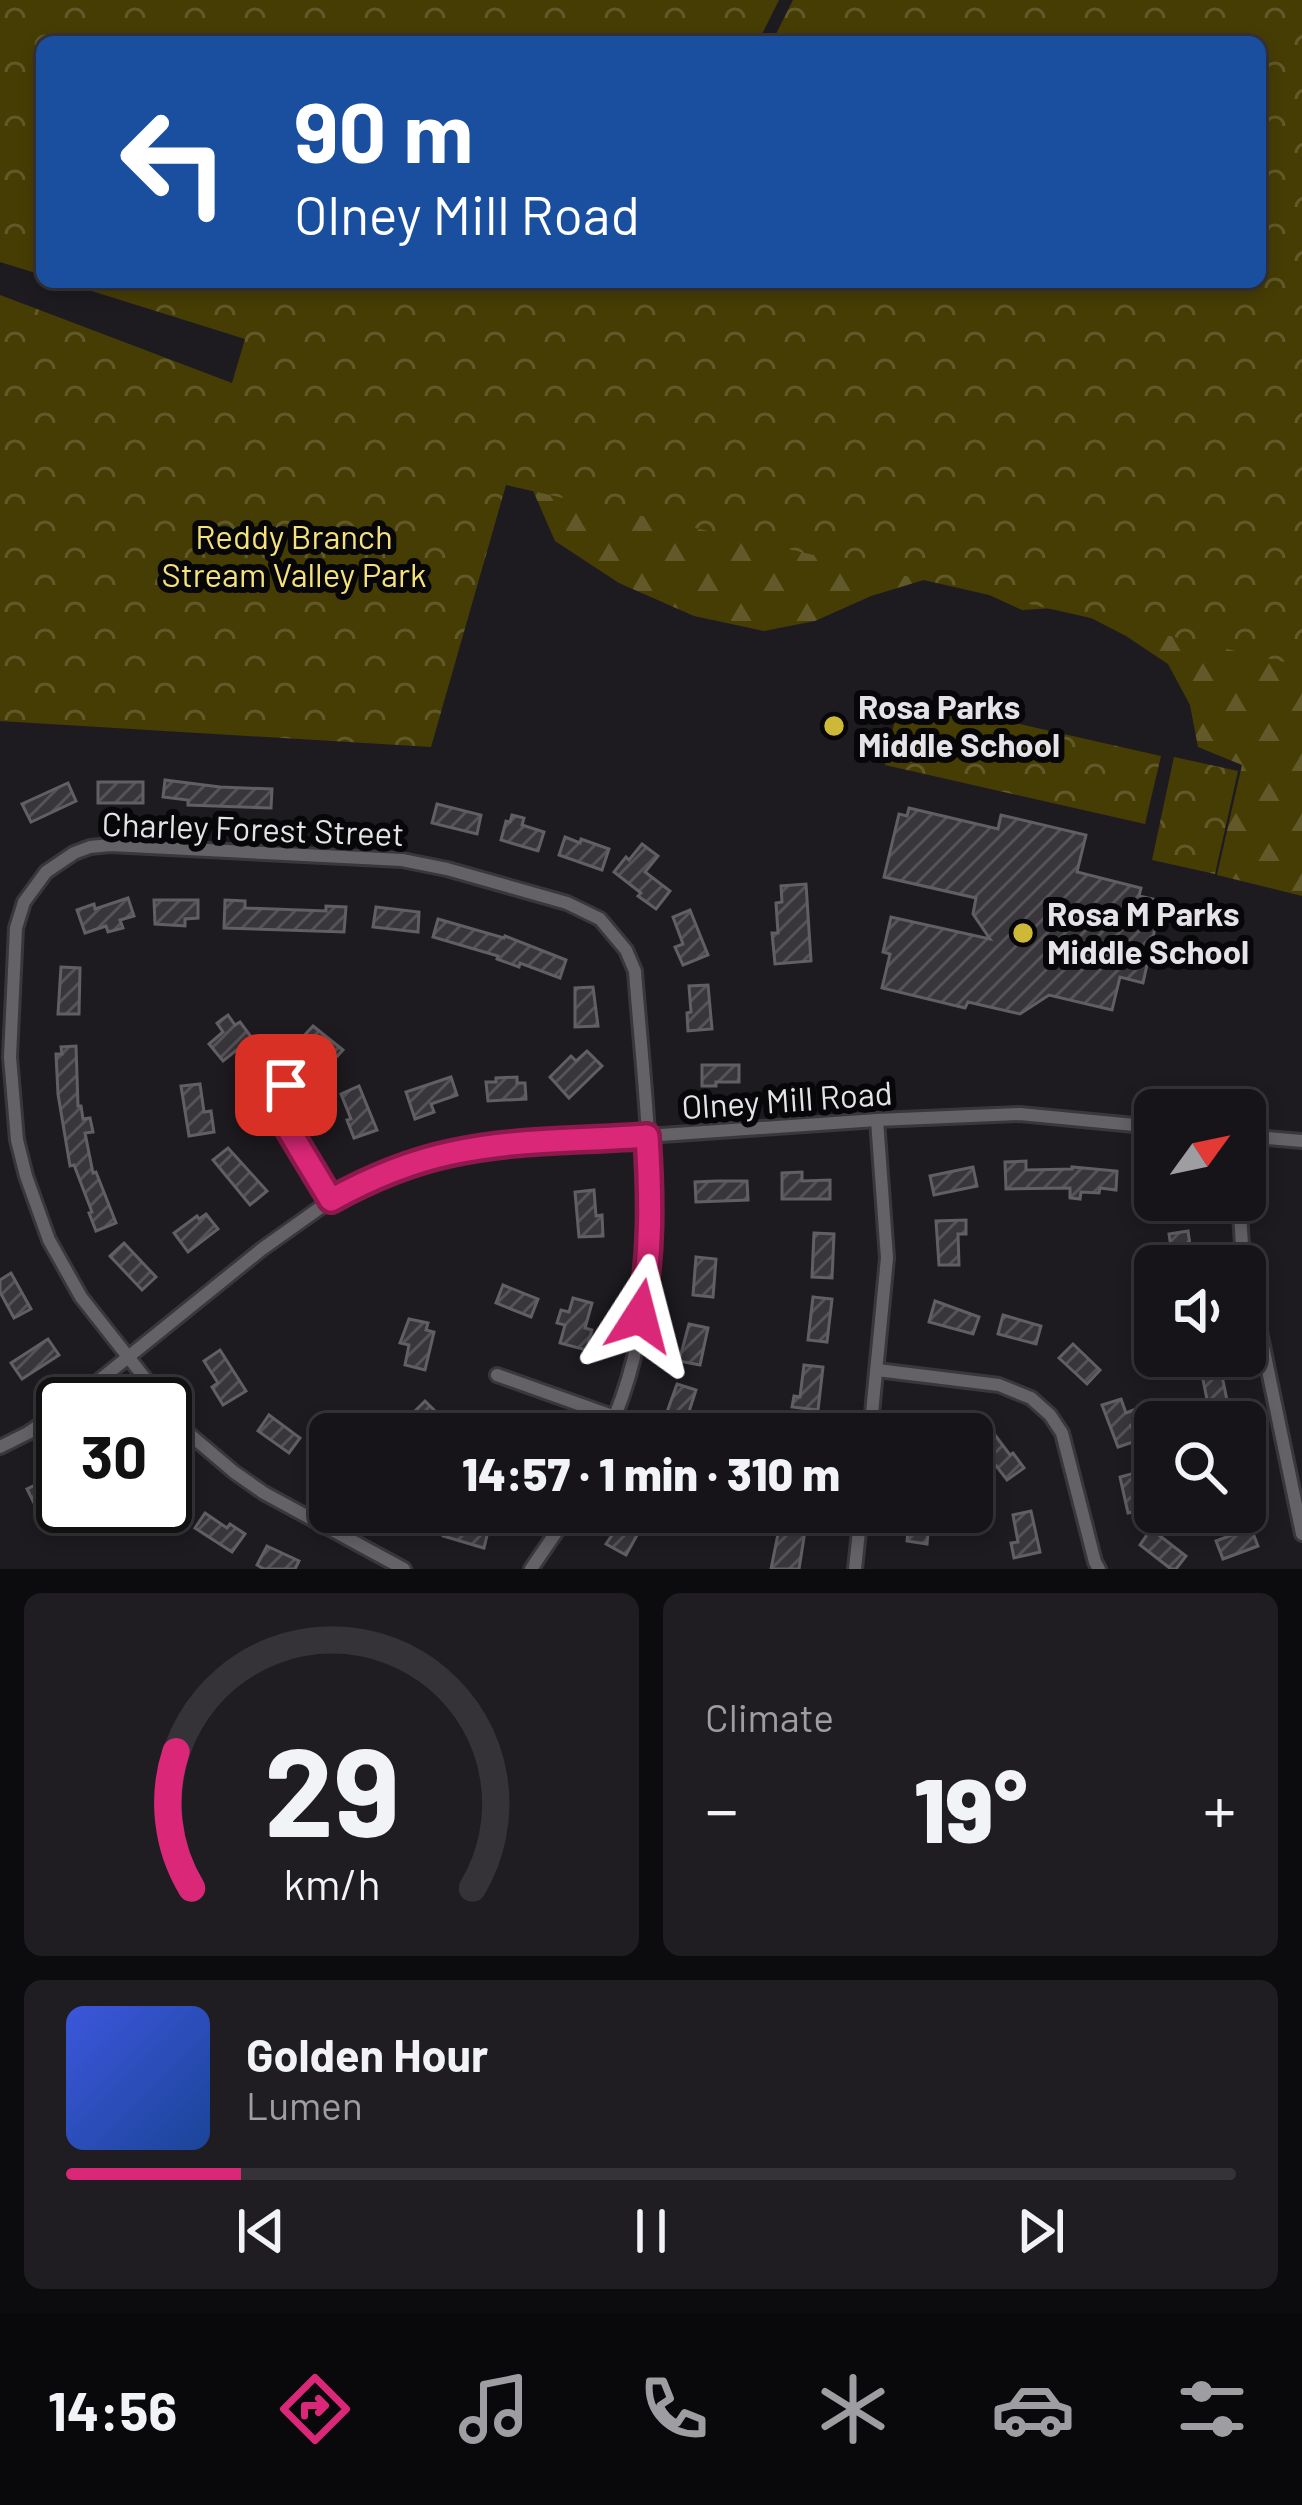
<!DOCTYPE html>
<meta charset="utf-8">
<style>
body{margin:0;font-family:Barlow,sans-serif;background:#1f1d21;color:#f1f3f6;height:100vh;display:flex;flex-direction:column;font-size:45px;white-space:nowrap}
*{box-sizing:border-box;margin:0}
p{font-size:39px;color:#9e9ea2}
.icon{flex:none;width:66px;height:66px;fill:none;stroke:currentColor;stroke-width:2;stroke-linecap:round;stroke-linejoin:round}
.map{position:relative;height:1569px;overflow:hidden}
.details{display:flex;flex-direction:column;gap:24px;padding:24px;background:#0c0b0d;flex:1}
.details>*{flex:none}
.top-card{position:absolute;left:36px;top:36px;width:1230px;height:252px;border-radius:18px;box-shadow:0 6px 18px #0003,0 0 0 3px #353337;background:#1a4fa0;color:#fff;overflow:hidden}
.needle{width:78px;rotate:57deg}
.buttons{position:absolute;left:1134px;top:1089px;display:grid;gap:24px}
.buttons a{display:grid;place-items:center;width:132px;height:132px;border-radius:18px;background:#161418;box-shadow:0 6px 18px #0003,0 0 0 3px #353337;font-size:60px}
.speed{position:absolute;left:36px;top:1377px;display:flex;gap:24px;font-size:60px;font-weight:700;text-align:center}
.speed>*{display:grid;place-content:center;width:156px;height:156px;border-radius:50%;background:#161418;box-shadow:0 6px 18px #0003,0 0 0 3px #353337;line-height:1}
.speed .limit{border:6px solid #111;border-radius:18px;background:#fff;color:#111}
.pin{position:absolute;display:grid;place-items:center;width:102px;height:102px;color:#fff;margin:-51px;border-radius:24px;box-shadow:0 6px 18px #0006}
.me{position:absolute;width:132px;margin:-66px;rotate:9deg;stroke-linejoin:round;filter:drop-shadow(0 0 9px #0008)}
.turn{display:flex;align-items:center;gap:42px;height:252px;padding:0 60px;font-size:54px}
.turn .icon{width:156px;height:156px;stroke-width:2.5}
.turn b{display:block;font-size:84px;line-height:102px}
.big{font-size:90px;font-weight:800;line-height:1.1}
.details .tile{flex:1;display:flex;flex-direction:column;justify-content:center;gap:18px;min-width:0;padding:0 42px;border-radius:18px;background:#1f1d21}
.details .dial{align-items:center;gap:0}
.dial svg{height:312px;overflow:visible;fill:none;stroke:#353337;stroke-width:7;stroke-linecap:round;text-anchor:middle}
.dial text{fill:#f1f3f6;stroke:none}
.song{display:flex;align-items:center;gap:36px}
.cover{width:144px;height:144px;border-radius:18px;background:linear-gradient(135deg,hsl(230 70% 55%),hsl(220 70% 35%))}
.played{height:12px;border-radius:6px;background:linear-gradient(90deg,#db2777 15%,#353337 15%)}
.keys{display:flex;justify-content:space-around;direction:ltr}
.heat{display:flex;justify-content:space-between;align-items:center;font-size:66px;direction:ltr}
.details .tiles{flex:1;display:grid;gap:24px;grid-template-columns:1fr 1fr}
.tile:last-child{grid-column:span 2}
.trip{position:absolute;left:309px;top:1413px;width:684px;height:120px;border-radius:18px;background:#161418;box-shadow:0 6px 18px #0003,0 0 0 3px #353337;font-weight:800;line-height:120px;text-align:center}
.menu{display:flex;height:192px;justify-content:space-around;align-items:center;background:#09080a;color:#9e9ea2}
.menu .icon{width:84px;height:84px}
.menu .on{color:#db2777}
.menu b{font-size:54px;color:#f1f3f6}
.map>svg:first-child{display:block}
</style>
<div class="map">
<svg width="1302" height="1569" viewBox="0 0 1302 1569">
<defs>
<pattern id="forest-firs" width="22" height="20" patternUnits="userSpaceOnUse" patternTransform="scale(3)"><rect width="22" height="20" fill="#463d05"/><path d="M5 1l3.5 6h-7zM16 11l3.5 6h-7z" fill="#615929"/></pattern>
<pattern id="park-crowns" width="20" height="18" patternUnits="userSpaceOnUse" patternTransform="scale(3)"><rect width="20" height="18" fill="#463d05"/><path d="M2 6a3 3 0 1 1 6 0M12 15a3 3 0 1 1 6 0" fill="none" stroke="#615929"/></pattern>
<pattern id="building-hatch" width="6" height="6" patternUnits="userSpaceOnUse" patternTransform="scale(3)"><rect width="6" height="6" fill="#39363b"/><path d="M-1 1l2-2M0 6l6-6M5 7l2-2" fill="none" stroke="#565357"/></pattern>
</defs>
<rect width="100%" height="100%" fill="#1e1b20"/>
<polygon fill="url(#forest-firs)" points="1302,354 1302,896 1217,875 1242,765 1198,747 1190,705 1168,664 1126,636 1070,607 1022,610 968,585 927,579 871,596 815,621 764,631 694,616 619,583 555,541 517,454"/>
<g fill="url(#park-crowns)">
<polygon points="0,0 779,0 758,42 42,42 42,275 0,262"/>
<polygon points="793,0 1302,0 1302,666 506,485 431,747 0,721 0,295 232,383 245,339 63,282 1260,282 1260,42 772,42"/>
<polygon points="900,697 1161,756 1145,824 885,765"/>
<polygon points="1174,757 1238,771 1215,874 1152,860"/>
</g>
<g fill="url(#building-hatch)" stroke="#615e64" stroke-width="3">
<polygon points="165,780 220,787 272,789 271,808 188,805 188,800 163,797"/>
<rect x="98" y="782" width="45" height="21"/>
<polygon points="68,783 76,801 31,822 22,804"/>
<polygon points="437,804 481,815 477,834 432,823"/>
<polygon points="909,808 998,829 1001,815 1086,835 1077,872 1141,888 1139,896 1161,901 1143,983 1120,977 1112,1010 1049,995 1020,1014 968,1002 965,1008 882,988 890,954 883,952 891,917 990,939 973,914 976,898 884,877 899,814 907,816"/>
<polygon points="512,815 524,818 522,825 544,832 538,851 501,840 506,821 510,822"/>
<polygon points="565,837 580,843 581,839 609,849 602,870 559,855"/>
<polygon points="642,844 658,856 645,872 670,891 656,909 638,896 641,893 614,872 626,857 629,860"/>
<polygon points="806,884 811,961 775,964 772,933 778,933 776,903 782,902 781,886"/>
<polygon points="128,898 134,916 120,920 123,928 108,932 106,926 85,933 77,910 94,904 95,909"/>
<polygon points="154,900 198,900 198,918 185,919 185,926 155,924"/>
<polygon points="225,900 245,901 245,908 326,911 326,906 346,907 344,932 224,928"/>
<polygon points="376,907 419,912 418,932 373,927"/>
<polygon points="690,910 708,955 683,965 675,947 683,944 673,917"/>
<polygon points="438,919 504,938 505,936 566,960 560,978 520,963 519,967 497,959 498,956 433,937"/>
<polygon points="61,967 80,968 79,1014 58,1014"/>
<polygon points="708,985 712,1029 688,1031 687,1013 691,1012 689,986"/>
<polygon points="593,987 598,1026 575,1027 575,988"/>
<polygon points="228,1015 235,1025 240,1022 252,1038 223,1061 209,1044 223,1032 217,1023"/>
<polygon points="313,1026 343,1050 330,1064 302,1038"/>
<polygon points="76,1046 78,1106 81,1106 83,1119 90,1118 93,1132 85,1133 93,1173 96,1172 116,1223 96,1231 89,1213 92,1212 74,1165 70,1166 58,1094 56,1054 62,1054 61,1047"/>
<polygon points="587,1051 602,1066 569,1098 550,1077 571,1056 576,1061"/>
<polygon points="702,1065 739,1065 739,1082 716,1082 716,1086 702,1086"/>
<polygon points="451,1077 457,1095 431,1104 434,1112 415,1119 406,1092"/>
<polygon points="517,1077 517,1083 525,1083 526,1099 488,1101 486,1082 496,1082 496,1078"/>
<polygon points="200,1084 204,1112 211,1111 214,1132 189,1136 181,1086"/>
<polygon points="359,1086 377,1130 354,1138 347,1120 351,1119 341,1094"/>
<polygon points="228,1148 267,1191 250,1205 213,1160"/>
<polygon points="1026,1161 1026,1170 1072,1169 1072,1167 1117,1171 1116,1190 1100,1188 1099,1193 1081,1192 1080,1199 1070,1198 1070,1188 1006,1189 1005,1162"/>
<polygon points="973,1167 977,1186 934,1195 930,1176"/>
<polygon points="802,1172 802,1181 830,1180 830,1199 782,1199 782,1173"/>
<polygon points="716,1181 747,1181 748,1200 696,1202 695,1182"/>
<polygon points="594,1190 596,1216 602,1215 603,1236 579,1237 575,1192"/>
<polygon points="206,1214 218,1229 188,1252 174,1233 197,1216 199,1219"/>
<polygon points="966,1220 966,1234 958,1234 959,1265 939,1265 936,1221"/>
<polygon points="1188,1231 1193,1266 1174,1266 1169,1234"/>
<polygon points="814,1233 834,1234 832,1278 812,1277"/>
<polygon points="124,1243 156,1277 142,1290 110,1256"/>
<polygon points="696,1257 716,1259 713,1297 693,1295"/>
<polygon points="11,1273 31,1309 14,1318 0,1292 0,1280"/>
<polygon points="503,1285 538,1299 531,1317 496,1303"/>
<polygon points="813,1297 832,1299 827,1342 808,1340"/>
<polygon points="573,1298 592,1303 585,1328 592,1330 586,1350 560,1343 565,1325 557,1323 561,1310 569,1312"/>
<polygon points="935,1301 979,1317 973,1334 929,1322"/>
<polygon points="1003,1315 1041,1326 1036,1344 998,1334"/>
<polygon points="409,1319 428,1323 426,1330 434,1332 425,1370 405,1365 409,1345 400,1343"/>
<polygon points="689,1324 708,1328 700,1365 679,1361"/>
<polygon points="48,1339 59,1355 22,1379 11,1363"/>
<polygon points="1073,1344 1100,1370 1087,1384 1059,1358"/>
<polygon points="220,1350 246,1391 223,1405 212,1387 218,1383 204,1361"/>
<polygon points="804,1365 823,1367 818,1410 792,1407 794,1396 800,1397"/>
<polygon points="1220,1366 1229,1410 1210,1414 1201,1370"/>
<polygon points="677,1384 696,1390 686,1421 693,1423 690,1434 662,1426"/>
<polygon points="1121,1399 1126,1413 1136,1409 1140,1421 1131,1425 1136,1441 1118,1447 1102,1405"/>
<polygon points="425,1401 458,1434 432,1434 420,1425 411,1415"/>
<polygon points="269,1415 300,1438 289,1453 258,1431"/>
<polygon points="995,1435 1010,1455 1013,1453 1024,1468 1007,1480 981,1446"/>
<polygon points="1138,1472 1147,1509 1128,1513 1120,1477"/>
<polygon points="60,1473 63,1480 63,1493 36,1507 27,1489"/>
<polygon points="172,1481 187,1495 165,1520 165,1489"/>
<polygon points="1031,1511 1040,1552 1014,1558 1011,1543 1018,1542 1013,1515"/>
<polygon points="628,1512 634,1512 646,1519 626,1555 606,1544"/>
<polygon points="788,1512 808,1512 799,1569 771,1569 780,1524 787,1525"/>
<polygon points="910,1512 930,1512 927,1544 907,1541"/>
<polygon points="205,1513 227,1528 230,1524 245,1534 232,1552 195,1528"/>
<polygon points="447,1518 489,1527 484,1548 443,1536"/>
<polygon points="1251,1528 1258,1546 1223,1559 1216,1541"/>
<polygon points="1151,1529 1186,1556 1176,1569 1171,1569 1140,1545"/>
<polygon points="267,1546 299,1561 295,1569 264,1569 257,1565"/>
</g>
<g fill="none" stroke-linecap="round" stroke-linejoin="round">
<g stroke="#39373b" stroke-width="18">
<g id="street">
<circle cx="273" cy="1099" r="19"/>
<polyline points="281,1117 331,1200"/>
<polyline points="1245,1136 1302,1141"/>
<polyline points="1239,1200 1242,1245 1302,1534"/>
<polyline points="877,1370 999,1385 1031,1398 1050,1415 1062,1433 1095,1562 1099,1569"/>
<polyline points="497,1375 615,1417"/>
<polyline points="70,1404 262,1249 331,1200 387,1172 452,1153 503,1146 877,1120 1020,1114 1155,1127"/>
<polyline points="870,1434 887,1258 877,1120"/>
<polyline points="0,1447 28,1433 63,1409"/>
<path d="M404 1569 264 1493 234 1472 188 1433 81 1297 49 1240 26 1176 17 1140 10 1057 16 928 24 902 46 872 74 853 90 847 110 845 402 860 447 869 567 903 600 919 626 950 635 971C646 1121 674 1293 607 1434"/>
<polyline points="531,1569 570,1512"/>
<polyline points="855,1569 861,1512"/>
</g>
</g>
<use href="#street" stroke="#646167" stroke-width="12"/>
</g>
<g fill="none" stroke-linecap="round" stroke-linejoin="round">
<g stroke="#8e194d" stroke-width="30">
<path id="route" d="M286 1085 292 1102 281 1117 331 1200C369 1179 409 1162 452 1153 515 1139 583 1141 647 1136 651 1198 652 1256 640 1316"/>
</g>
<use href="#route" stroke="#db2777" stroke-width="21"/>
</g>
<g fill="#ceb837" stroke="#070608" stroke-width="4.5">
<circle cx="834" cy="726" r="12"/>
<circle cx="1023" cy="933" r="12"/>
</g>
<g text-anchor="middle" stroke-width="12" stroke-linejoin="round" paint-order="stroke">
<g font-size="33" fill="#f5e279" stroke="#070608">
<text x="294" y="549">Reddy Branch<tspan x="294" dy="38">Stream Valley Park</tspan></text>
</g>
<g font-size="33" font-weight="bold" fill="#e5e3e7" stroke="#070608" text-anchor="start">
<text x="858" y="719">Rosa Parks<tspan x="858" dy="38">Middle School</tspan></text>
<text x="1047" y="926">Rosa M Parks<tspan x="1047" dy="38">Middle School</tspan></text>
</g>
<g font-size="33" fill="#e5e3e7" stroke="#070608">
<text transform="translate(253 829) rotate(2)" y="12">Charley Forest Street</text>
<text transform="translate(787 1100) rotate(-4)" y="12">Olney Mill Road</text>
</g>
</g>
</svg>
<div class="buttons">
<a><svg class="needle" viewBox="-14 -14 28 28"><path d="M0-13l5 13h-10z" fill="#e53935"/><path d="M0 13l5-13h-10z" fill="#9e9ea2"/></svg></a>
<a><svg class="icon" aria-label="sound" viewBox="0 0 24 24"><path d="M4 9h4l5-4v14l-5-4H4zM17 9q2 3 0 6"/></svg></a>
<a><svg class="icon" aria-label="search" viewBox="0 0 24 24"><circle cx="10" cy="10" r="6"/><path d="M15 15l6 6"/></svg></a>
</div>
<div class="speed"><div class="limit">30</div></div>
<div class="pin" style="left:286px;top:1085px;background:#d93025"><svg class="icon" aria-label="arrive" viewBox="0 0 24 24"><path d="M6 21V4h12l-3 4 3 4H6"/></svg></div>
<svg class="me" style="left:640px;top:1316px" viewBox="-20 -20 40 40"><path d="M0-17L14 15 0 8-14 15z" fill="#db2777" stroke="#fff" stroke-width="4"/></svg>
<div class="trip">14:57 · 1 min · 310 m</div>
<div class="top-card">
<div class="turn"><svg class="icon" aria-label="left" viewBox="0 0 24 24"><path d="M17 20v-9H6M10 6l-5 5 5 5"/></svg><div><b>90 m</b>Olney Mill Road</div></div>
</div>
</div>
<section class="details">
<div class="tiles">
<div class="tile dial"><svg viewBox="0 0 100 80">
<path d="M14 69A42 42 0 1 1 86 69"/>
<path d="M14 69A42 42 0 0 1 10 34" stroke="#db2777"/>
<text x="50" y="56" font-size="32" font-weight="700">29</text>
<text x="50" y="72" font-size="11">km/h</text>
</svg></div>
<div class="tile"><p>Climate</p>
<div class="heat"><a>−</a><b class="big">19°</b><a>+</a></div>
</div>
<div class="tile">
<div class="song"><i class="cover"></i><div><b>Golden Hour</b><p>Lumen</p></div></div>
<div class="played"></div>
<div class="keys"><svg class="icon" aria-label="previous" viewBox="0 0 24 24"><path d="M18 5L8 12l10 7zM5 5v14"/></svg><svg class="icon" aria-label="pause" viewBox="0 0 24 24"><path d="M8 5v14M16 5v14"/></svg><svg class="icon" aria-label="next" viewBox="0 0 24 24"><path d="M6 5l10 7-10 7zM19 5v14"/></svg></div>
</div>
</div>
</section>
<nav class="menu">
<b>14:56</b>
<svg class="icon on" aria-label="directions" viewBox="0 0 24 24"><path d="M12 3l9 9-9 9-9-9zM9 14v-3h6M13 9l2 2-2 2"/></svg>
<svg class="icon" aria-label="music" viewBox="0 0 24 24"><path d="M9 18V5l10-2v13"/><circle cx="6" cy="18" r="3"/><circle cx="16" cy="16" r="3"/></svg>
<svg class="icon" aria-label="phone" viewBox="0 0 24 24"><path d="M5 4h4l2 5-3 2q2 4 5 5l2-3 5 2v4C11 20 4 13 5 4z"/></svg>
<svg class="icon" aria-label="climate" viewBox="0 0 24 24"><path d="M12 3v18M4 7l16 10M4 17L20 7"/></svg>
<svg class="icon" aria-label="car" viewBox="0 0 24 24"><path d="M5 17H2v-5l4-1 3-4h7l3 4 3 1v5h-3M9 17h6M6 11h13"/><circle cx="7" cy="17" r="2"/><circle cx="17" cy="17" r="2"/></svg>
<svg class="icon" aria-label="filters" viewBox="0 0 24 24"><path d="M4 7h16M4 17h16"/><circle cx="9" cy="7" r="2"/><circle cx="15" cy="17" r="2"/></svg>
</nav>
